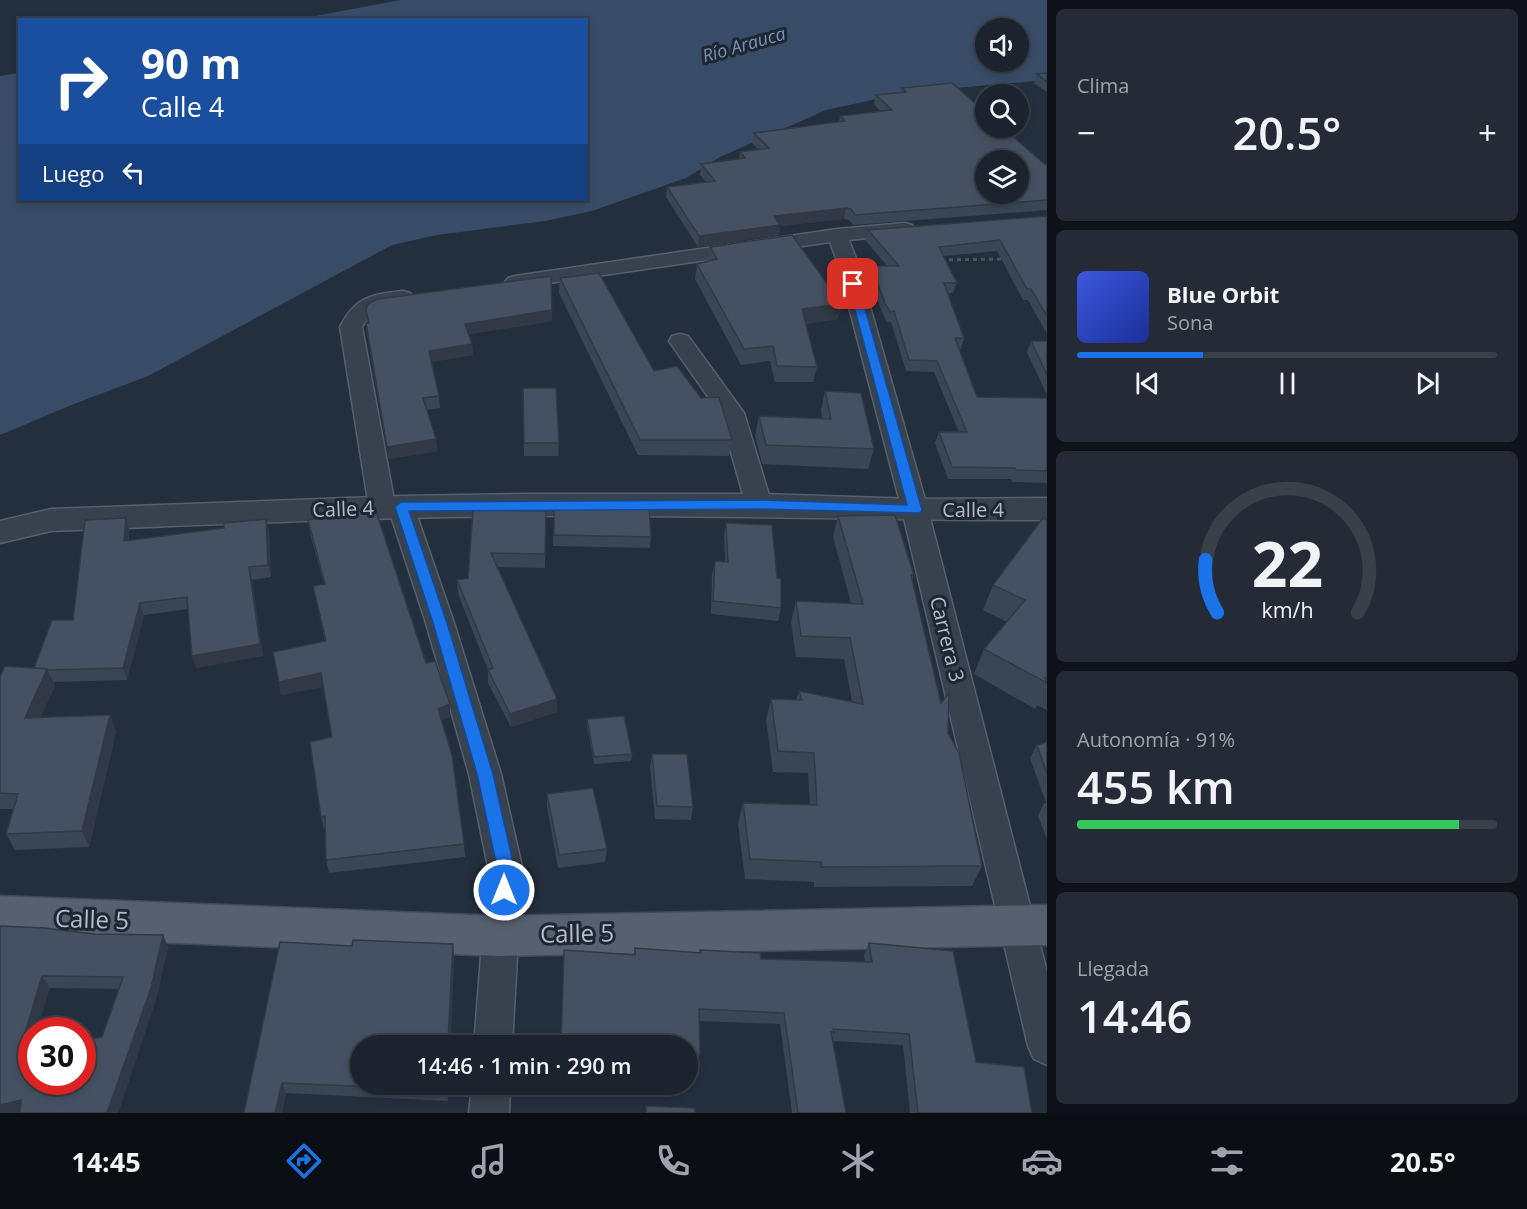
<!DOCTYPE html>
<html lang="es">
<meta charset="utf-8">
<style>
body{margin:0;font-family:"Open Sans",sans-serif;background:#242b36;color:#f1f3f6;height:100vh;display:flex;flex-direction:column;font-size:22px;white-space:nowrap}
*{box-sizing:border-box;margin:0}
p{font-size:20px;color:#a0a4aa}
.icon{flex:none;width:33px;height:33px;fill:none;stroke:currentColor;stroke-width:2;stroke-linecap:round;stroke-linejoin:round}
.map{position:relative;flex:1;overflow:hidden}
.panel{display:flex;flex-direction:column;gap:9px;padding:9px;background:#0f1319;width:480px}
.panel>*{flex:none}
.banner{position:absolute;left:18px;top:18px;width:570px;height:183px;border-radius:0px;box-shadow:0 3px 9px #0003,0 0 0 2px #39404a;background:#1a4fa0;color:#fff;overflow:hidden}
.fabs{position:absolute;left:975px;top:18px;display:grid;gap:12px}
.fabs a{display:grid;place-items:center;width:54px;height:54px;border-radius:50%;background:#1b232e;box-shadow:0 3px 9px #0003,0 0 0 2px #39404a;font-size:30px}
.speed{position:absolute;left:18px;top:1017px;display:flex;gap:12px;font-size:30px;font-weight:700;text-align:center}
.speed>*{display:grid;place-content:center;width:78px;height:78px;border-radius:50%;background:#1b232e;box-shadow:0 3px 9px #0003,0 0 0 2px #39404a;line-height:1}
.speed .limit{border:9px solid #d22;background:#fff;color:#111}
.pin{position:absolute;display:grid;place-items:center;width:51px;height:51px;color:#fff;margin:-26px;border-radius:12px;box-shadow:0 3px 9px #0006}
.me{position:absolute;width:66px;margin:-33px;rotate:0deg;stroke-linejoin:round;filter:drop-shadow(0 0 4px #0008)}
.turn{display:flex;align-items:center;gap:21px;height:126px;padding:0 24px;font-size:27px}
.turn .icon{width:78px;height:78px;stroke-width:2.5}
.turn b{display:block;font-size:42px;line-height:51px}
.then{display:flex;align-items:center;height:57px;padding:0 24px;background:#0003;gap:12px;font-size:22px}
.big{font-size:45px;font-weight:600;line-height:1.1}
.panel .card{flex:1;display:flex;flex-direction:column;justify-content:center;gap:9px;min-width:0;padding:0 21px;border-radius:9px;background:#242b36}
.panel .dial{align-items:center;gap:0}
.dial svg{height:156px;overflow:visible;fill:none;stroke:#39404a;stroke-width:7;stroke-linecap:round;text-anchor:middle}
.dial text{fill:#f1f3f6;stroke:none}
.song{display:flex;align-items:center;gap:18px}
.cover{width:72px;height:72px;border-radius:9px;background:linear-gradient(135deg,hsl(230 70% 55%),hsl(230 70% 35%))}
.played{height:6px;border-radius:3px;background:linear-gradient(90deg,#1a73e8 30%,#39404a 30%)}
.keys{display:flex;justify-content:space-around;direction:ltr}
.heat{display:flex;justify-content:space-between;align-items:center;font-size:33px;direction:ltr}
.charge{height:9px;border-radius:4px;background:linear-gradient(90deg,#34c759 91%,#39404a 0)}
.trip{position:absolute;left:350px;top:1035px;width:348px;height:60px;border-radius:30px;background:#1b232e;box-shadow:0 3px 9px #0003,0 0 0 2px #39404a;font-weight:600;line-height:60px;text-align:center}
.dock{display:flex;height:96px;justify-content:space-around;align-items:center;background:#0b0e12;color:#a0a4aa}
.dock .icon{width:42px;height:42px}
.dock .active{color:#1a73e8}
.dock b{font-size:27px;color:#f1f3f6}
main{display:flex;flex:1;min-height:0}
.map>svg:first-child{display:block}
</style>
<main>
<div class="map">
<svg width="1047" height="1113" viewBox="0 0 1047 1113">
<rect width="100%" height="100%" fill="#242f3e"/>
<path fill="#394c67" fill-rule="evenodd" d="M401 0H1047V80L909 92 826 110 720 157 686 178 592 211 545 221 437 235 392 245 148 376 74 404 0 435V76L19 73 20 200H586V20L299 19ZM986 28H1018V62H986Z"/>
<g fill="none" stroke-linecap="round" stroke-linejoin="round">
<g stroke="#565f6c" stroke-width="3">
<g id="minor">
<polygon points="905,223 912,225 915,229 912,233 849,240 857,261 928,510 1047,972 1047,1065 1034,1059 1028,1046 902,510 837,261 830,242 515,288 508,286 505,282 508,278 515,276 837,229"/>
<path d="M403 291 410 293 414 297 410 301C389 307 373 305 362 327L394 500 401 498 410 501 414 507 454 623 501 774 522 867 512 1046H474L488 867 469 774 426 623 390 513 382 516 373 513 369 507 340 327C355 297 372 294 403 291Z"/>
<polygon points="680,334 688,336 744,413 772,505 768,511 759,514 750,511 746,505 720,414 669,341 672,336"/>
<polygon points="472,1084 510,1084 509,1113 469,1113"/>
</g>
</g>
<g stroke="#565f6c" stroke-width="3">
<path id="tertiary" d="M527 494H759L915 499 1047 498V520C873 521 700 514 526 516 368 517 209 525 51 531L0 543V521L51 509 401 496Z"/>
</g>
<g stroke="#414a57" stroke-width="3">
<polygon id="primary" points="0,896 500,916 1047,905 1047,945 500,956 0,936"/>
</g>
<polyline stroke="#44595c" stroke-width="3" stroke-dasharray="4 4" stroke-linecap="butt" points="941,260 1005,259"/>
<use href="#minor" fill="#38414e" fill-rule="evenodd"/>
<use href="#tertiary" fill="#38414e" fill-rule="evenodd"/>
<use href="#primary" fill="#56606e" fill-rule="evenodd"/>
</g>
<g fill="#3b4654" fill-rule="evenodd">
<polygon points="1047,73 1047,92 1034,83 1037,74"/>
<polygon points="902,88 1047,166 1047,210 853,225 849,220 844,219 780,226 779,235 698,247 666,197 667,187 706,182 700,175 701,164 739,159 740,152 759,150 752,143 754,133 839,122 840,116 881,112 874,104 876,95 901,92"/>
<polygon points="1047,216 1047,334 1028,300 1023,300 997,251 944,256 957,283 953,293 948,293 964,338 961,349 959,349 977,397 1047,398 1047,483 1012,482 1011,479 948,479 935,443 939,432 959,432 934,372 906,371 891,322 887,322 883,314 868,277 871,266 887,266 866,241 868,230"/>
<polygon points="710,247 842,304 838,319 806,324 817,367 813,382 775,382 770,361 741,365 695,279 697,264 708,261"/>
<polygon points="560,278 654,371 732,440 729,456 638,455 559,293"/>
<polygon points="366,310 552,321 469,334 472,344 473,355 431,362 439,396 440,408 426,410 436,439 437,451 389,459 367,334"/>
<polygon points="1031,341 1047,341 1047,395 1027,352"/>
<polygon points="523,388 559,443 558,456 524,456"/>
<polygon points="825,391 874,449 868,469 762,464 755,435 759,416 822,419 821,410"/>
<polygon points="554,507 651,537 650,548 553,546"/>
<polygon points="473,510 546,511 545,568 497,567 557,712 511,727 488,683 488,670 458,594 457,580 468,578"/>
<polygon points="838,516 914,575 912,581 948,733 982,866 972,886 814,887 814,882 745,879 738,824 743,803 810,805 808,773 773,772 766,720 771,699 796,700 799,691 852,701 844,659 796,657 791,622 796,601 851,603 833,537"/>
<polygon points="126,518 129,530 129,540 269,531 271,577 252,580 263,656 196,668 188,609 144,615 127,680 53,682 55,686 40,717 110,715 116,732 89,847 15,850 6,834 13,809 0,809 0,677 34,668 73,620"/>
<polygon points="308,520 426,663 450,704 450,717 441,721 464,844 465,857 329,873 326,860 325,829 324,829 321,817 332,737 323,687 281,695 279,682 325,641 313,586 324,584 310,533"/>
<polygon points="1047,520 1047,710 1037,705 1035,709 974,674 984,649 1007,622 983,610 993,585"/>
<polygon points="726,523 777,578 781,608 778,621 711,614 712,574 715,561 725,562 724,536"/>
<polygon points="587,719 632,754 631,761 594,764 587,726"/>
<polygon points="1047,742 1047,839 1038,816 1044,803 1046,803 1030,758 1037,745"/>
<polygon points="652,754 693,807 691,820 655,819 650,767"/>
<polygon points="547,794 607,849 605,862 558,868 547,806"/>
<path d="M0 926 94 934 163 935 168 947 156 999 118 1113H0ZM50 988 119 989 102 1037 32 1082V1030Z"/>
<polygon points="280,942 454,956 448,1101 286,1093 282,1113"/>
<polygon points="869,943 976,1062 1032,1113 910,1113 903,1045 833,1041 846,1113 792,1113 780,1024 699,1021 700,1054 697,1065 687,1064 687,1046 634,955 635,948 700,953 700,950 761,959 865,962 864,955"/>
</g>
<g fill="#303945">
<polygon points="846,208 844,219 780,226 779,235 698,247 699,236 774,216"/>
<polygon points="842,304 838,319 799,324 802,309"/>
<polygon points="552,310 552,321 465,335 465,324"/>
<polygon points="472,344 473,355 430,362 429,351"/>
<polygon points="436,439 437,451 389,459 387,447"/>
<polygon points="126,518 129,530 128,553 124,541"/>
<polygon points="266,519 269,531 271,577 268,565"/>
<polygon points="249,567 252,580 263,656 196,668 192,656"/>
<polygon points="140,603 144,615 127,680 123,668"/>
<polygon points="47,669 55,686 33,734 25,718"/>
<polygon points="321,673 323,687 281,695 279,682"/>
<polygon points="557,699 557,712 511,727 510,714"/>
<polygon points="450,704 450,717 439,722 438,709"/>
<polygon points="110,715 116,732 89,847 82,831"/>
<polygon points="163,935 168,947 156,999 118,1113 107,1113"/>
<polygon points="453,944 454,956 450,1046 448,1041"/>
<polygon points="42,976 50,988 37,1030 32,1030 32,1050 20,1050"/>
<polygon points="282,1083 286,1093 282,1113 275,1113"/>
<polygon points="447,1084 449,1084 448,1101 446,1090"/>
<polygon points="21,1100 20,1113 0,1113 0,1105"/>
</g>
<g fill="#455162" stroke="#303945" stroke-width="1.5" fill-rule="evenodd">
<polygon points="1047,73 1047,82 1037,74"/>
<path d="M952 83 986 113V128H1003L1047 166V200L855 215 851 209 846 208 774 216 780 225 699 236 667 187 715 181 701 164 745 158 740 152 769 148 754 133 845 121 840 116 892 110 876 95 906 92 902 88ZM986 160H1018V194H986Z"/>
<polygon points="1047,216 1047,316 1031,289 1027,289 1000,240 939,247 957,283 944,283 964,338 955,338 977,397 1047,398 1047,471 1016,470 1015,468 952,467 939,432 967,432 937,361 909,360 894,311 890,312 885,303 871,266 899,266 868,230"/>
<polygon points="792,235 842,304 802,309 817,367 777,366 773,346 744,349 697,264 717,259 710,247"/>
<polygon points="599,273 654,371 677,366 701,398 719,397 732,440 640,440 560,278"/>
<polygon points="551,276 552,310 465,324 472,344 429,351 439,396 423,398 436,439 387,447 366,323 369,323 366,310 368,304 378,299"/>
<polygon points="1031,341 1047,341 1047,375"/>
<polygon points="523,388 556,388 559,443 524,443"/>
<polygon points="825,391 861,393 874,449 766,445 759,416 831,419"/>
<polygon points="554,507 649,507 651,537 554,535"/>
<polygon points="375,508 426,663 435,661 450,704 438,709 452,755 464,844 326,860 325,816 321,817 310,742 332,737 321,673 279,682 273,652 326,641 313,586 325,584 308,520"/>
<polygon points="473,510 546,511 545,554 491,553 557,699 510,714 488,670 493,668 457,580 468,578"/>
<polygon points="895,515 914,575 911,575 941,703 949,693 948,733 959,753 982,866 821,867 821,862 750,859 743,803 817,805 814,753 778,751 771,699 802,700 799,691 863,704 850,638 801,636 796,601 863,604 838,516"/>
<polygon points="126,518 124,541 224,528 224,523 266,519 268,565 249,567 260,644 192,656 187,597 140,603 123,668 47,670 34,668 52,620 73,620 85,520"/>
<polygon points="1043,518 1047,520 1047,678 1045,678 1047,683 984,649 1025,600 993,585"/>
<polygon points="726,523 772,525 777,578 781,579 781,608 713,601 715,561 728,562"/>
<polygon points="5,666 47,669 25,718 110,715 82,831 6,834 18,794 0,793 0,677"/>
<polygon points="624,716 632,754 594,757 587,719"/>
<polygon points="1047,742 1047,774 1037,745"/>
<polygon points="652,754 687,754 693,807 657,806"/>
<polygon points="593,788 607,849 559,855 547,794"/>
<path d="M0 926 44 928 94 934 163 935 151 988 107 1113H20L21 1100 0 1105ZM42 976 123 977 102 1037 82 1040V1082H32V1049L20 1050Z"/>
<polygon points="353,940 453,944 448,1041 451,1041 450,1046 360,1046 360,1084 447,1084 446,1090 282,1083 275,1113 244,1113 280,942 352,946"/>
<polygon points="869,943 953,951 976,1062 1024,1067 1032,1113 918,1113 909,1034 833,1029 834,1032 831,1032 846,1113 798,1113 784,1013 699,1009 700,1054 687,1053 687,1046 561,1046 564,950 635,955 635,948 701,953 700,950 760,953 761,959 872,962"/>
<polygon points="646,1106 695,1108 695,1113 646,1113"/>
</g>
<polygon fill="#1a73e8" stroke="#114b97" stroke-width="1.5" points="853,280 858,284 922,510 920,513 759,509 409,511 447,623 493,774 514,867 510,896 504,898 497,896 495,890 497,867 477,774 433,623 395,507 401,502 759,500 907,505 848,284"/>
<g text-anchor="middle" stroke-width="6" stroke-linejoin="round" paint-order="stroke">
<g font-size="18" font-style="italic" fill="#7c92b1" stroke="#1d2633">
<text transform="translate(744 45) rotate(-16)" y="6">Río Arauca</text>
</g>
<g font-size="20" fill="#b4bcc9" stroke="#1d2633">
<text transform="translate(343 509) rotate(-2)" y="7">Calle 4</text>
<text x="973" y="517">Calle 4</text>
<text transform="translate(947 639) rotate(76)" y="7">Carrera 3</text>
</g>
<g font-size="24" fill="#b4bcc9" stroke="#1d2633">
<text transform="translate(92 920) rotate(2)" y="8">Calle 5</text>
<text transform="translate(577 934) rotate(-1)" y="8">Calle 5</text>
</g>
</g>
</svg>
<div class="fabs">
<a><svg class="icon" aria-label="sound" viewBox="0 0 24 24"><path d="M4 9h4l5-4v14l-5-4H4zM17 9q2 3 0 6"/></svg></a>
<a><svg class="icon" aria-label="search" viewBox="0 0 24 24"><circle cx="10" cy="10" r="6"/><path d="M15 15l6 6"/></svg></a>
<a><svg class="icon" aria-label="layers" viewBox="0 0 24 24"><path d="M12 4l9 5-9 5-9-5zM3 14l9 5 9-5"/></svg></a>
</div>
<div class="speed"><div class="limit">30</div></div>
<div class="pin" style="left:853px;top:284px;background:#d93025"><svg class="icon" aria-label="arrive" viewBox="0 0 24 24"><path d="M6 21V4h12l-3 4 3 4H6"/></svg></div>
<svg class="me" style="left:504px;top:890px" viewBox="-20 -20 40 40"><circle r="17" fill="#1a73e8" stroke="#fff" stroke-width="3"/><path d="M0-11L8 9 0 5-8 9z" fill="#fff"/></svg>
<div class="trip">14:46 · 1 min · 290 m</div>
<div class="banner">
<div class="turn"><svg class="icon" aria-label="right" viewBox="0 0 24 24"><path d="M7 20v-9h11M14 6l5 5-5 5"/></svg><div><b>90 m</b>Calle 4</div></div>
<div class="then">Luego<svg class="icon" aria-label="left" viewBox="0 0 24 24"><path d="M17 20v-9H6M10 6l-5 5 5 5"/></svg></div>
</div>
</div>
<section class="panel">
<div class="card"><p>Clima</p>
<div class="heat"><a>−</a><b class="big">20.5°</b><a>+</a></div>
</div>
<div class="card">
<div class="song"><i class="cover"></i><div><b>Blue Orbit</b><p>Sona</p></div></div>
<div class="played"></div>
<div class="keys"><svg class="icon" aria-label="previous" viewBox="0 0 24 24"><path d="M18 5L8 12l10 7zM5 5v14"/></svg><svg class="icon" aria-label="pause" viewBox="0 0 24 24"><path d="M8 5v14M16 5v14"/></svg><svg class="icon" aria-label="next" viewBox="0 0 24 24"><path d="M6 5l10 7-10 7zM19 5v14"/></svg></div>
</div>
<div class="card dial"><svg viewBox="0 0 100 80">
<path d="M14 69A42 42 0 1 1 86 69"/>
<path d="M14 69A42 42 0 0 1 8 42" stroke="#1a73e8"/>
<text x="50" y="56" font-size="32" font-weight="700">22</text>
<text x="50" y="72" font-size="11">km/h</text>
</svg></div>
<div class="card"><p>Autonomía · 91%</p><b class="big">455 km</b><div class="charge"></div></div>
<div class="card"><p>Llegada</p><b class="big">14:46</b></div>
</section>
</main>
<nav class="dock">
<b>14:45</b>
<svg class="icon active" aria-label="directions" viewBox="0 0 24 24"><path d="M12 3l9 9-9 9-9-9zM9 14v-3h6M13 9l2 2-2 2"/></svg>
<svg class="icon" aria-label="music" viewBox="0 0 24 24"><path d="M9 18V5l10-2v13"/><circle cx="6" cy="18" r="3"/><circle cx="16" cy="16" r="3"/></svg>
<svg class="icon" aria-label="phone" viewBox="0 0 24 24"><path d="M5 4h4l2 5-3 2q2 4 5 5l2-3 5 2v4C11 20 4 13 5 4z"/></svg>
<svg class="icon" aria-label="climate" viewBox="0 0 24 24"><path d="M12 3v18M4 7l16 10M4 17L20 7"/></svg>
<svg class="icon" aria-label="car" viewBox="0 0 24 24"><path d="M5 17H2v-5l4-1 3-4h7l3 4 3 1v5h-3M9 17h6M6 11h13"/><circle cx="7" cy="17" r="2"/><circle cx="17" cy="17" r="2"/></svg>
<svg class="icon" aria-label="filters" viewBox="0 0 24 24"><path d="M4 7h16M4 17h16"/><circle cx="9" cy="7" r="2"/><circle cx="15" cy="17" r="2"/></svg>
<b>20.5°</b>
</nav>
